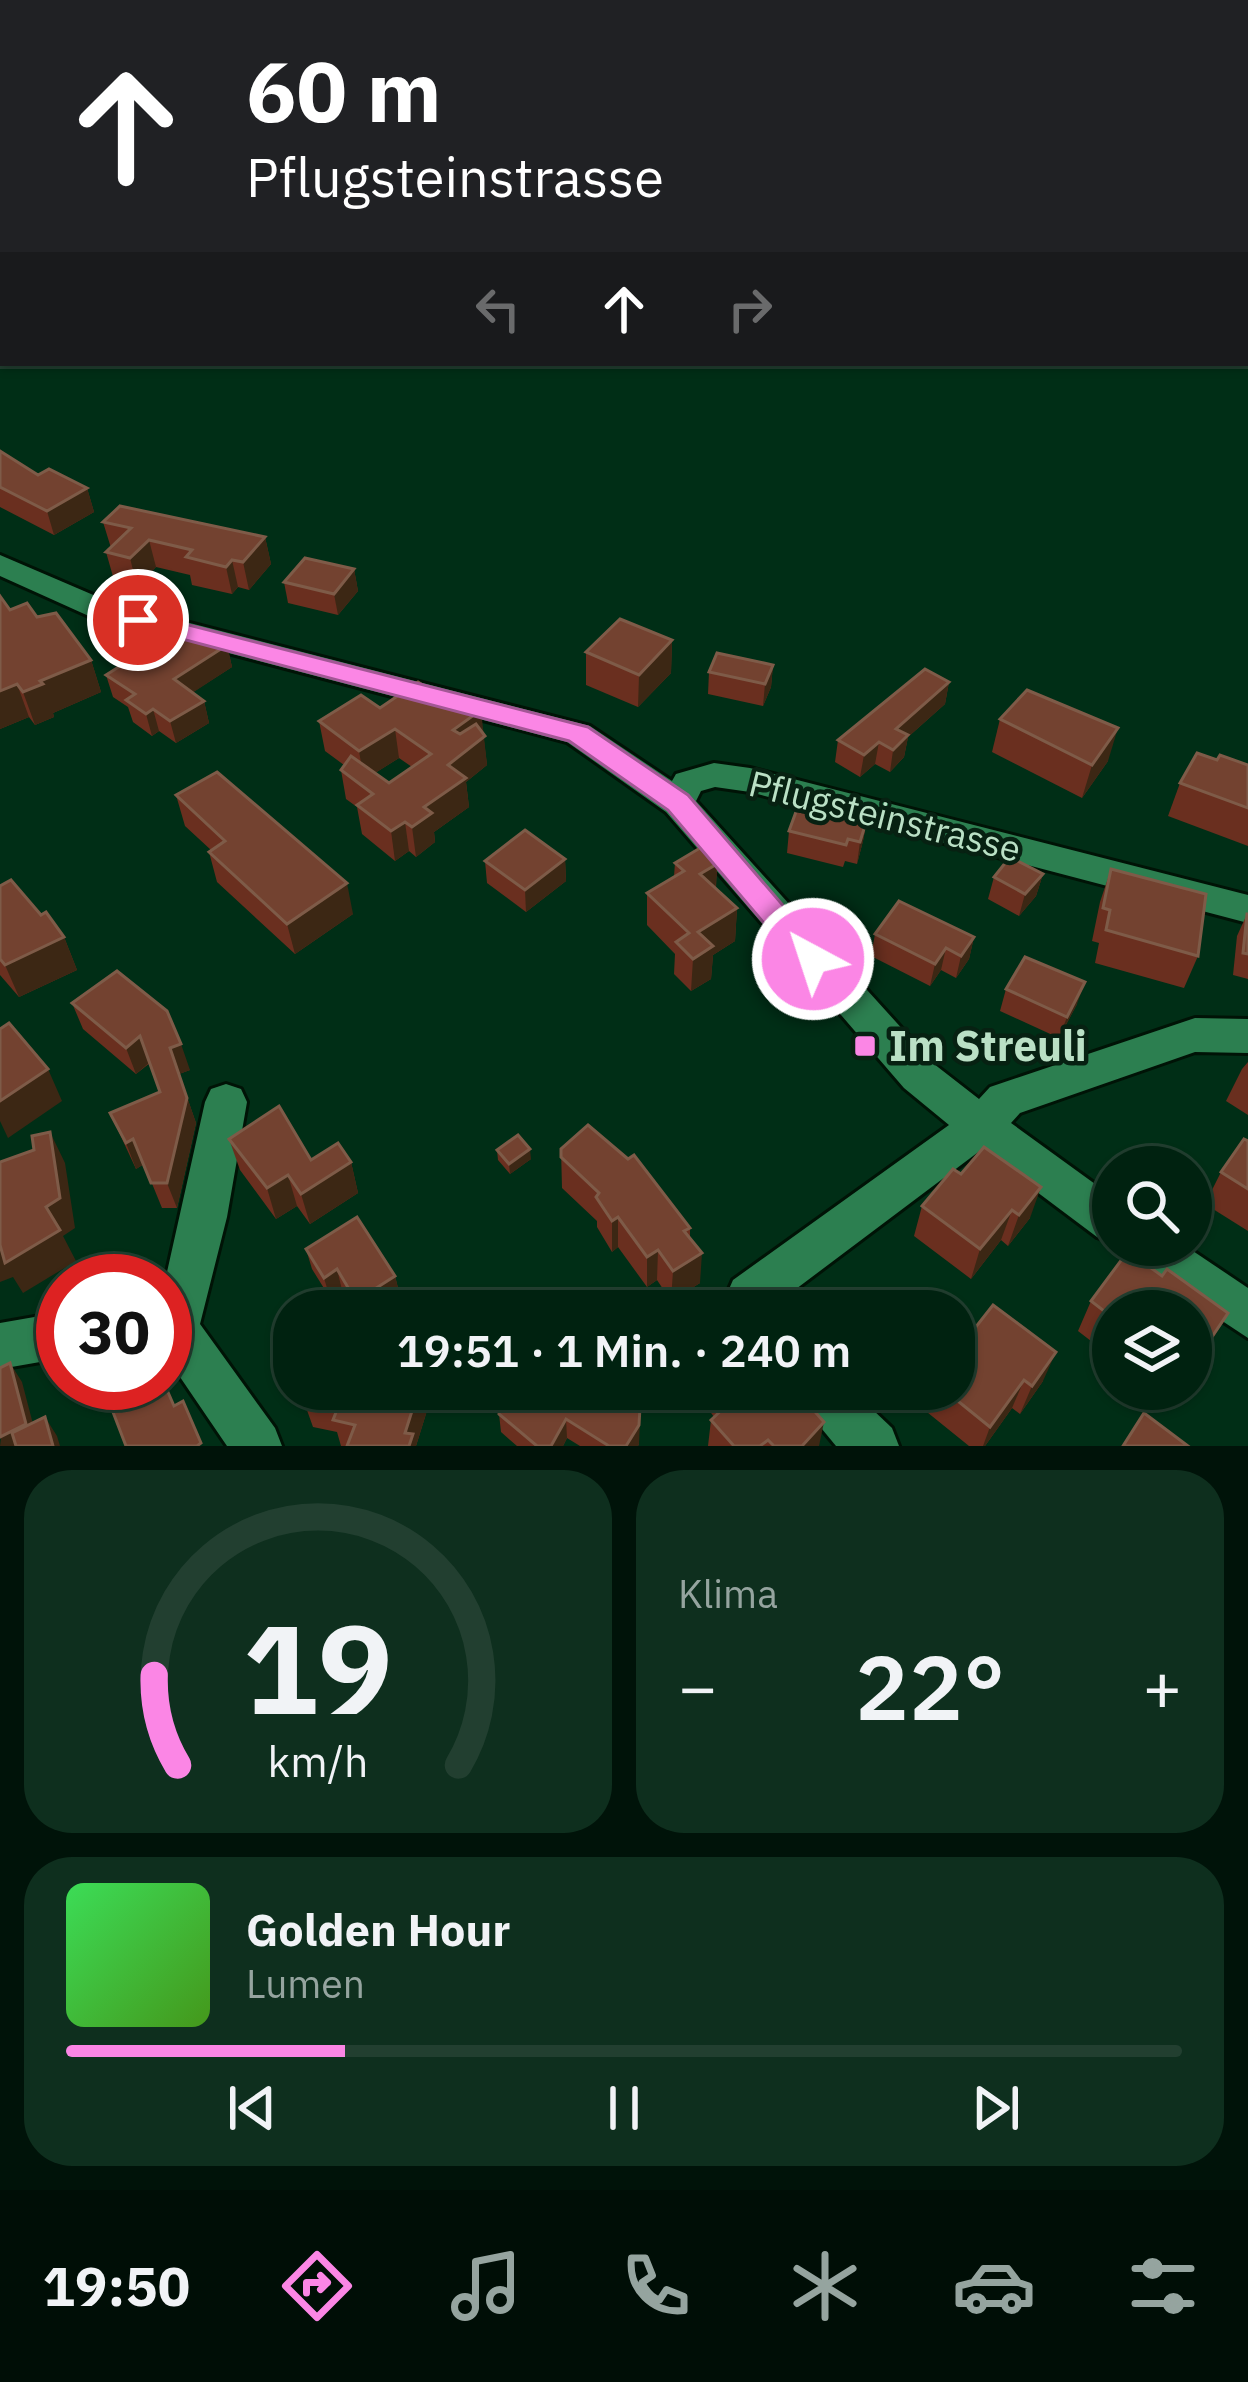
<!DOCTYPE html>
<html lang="de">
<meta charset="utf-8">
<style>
body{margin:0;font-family:"IBM Plex Sans",sans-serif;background:#0e2f1e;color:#f1f3f6;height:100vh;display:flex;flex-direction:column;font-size:45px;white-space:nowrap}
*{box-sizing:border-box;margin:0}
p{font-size:39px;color:#95a49f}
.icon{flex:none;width:66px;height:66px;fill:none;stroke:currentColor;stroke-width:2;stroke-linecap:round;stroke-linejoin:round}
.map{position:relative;height:1446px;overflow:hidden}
.details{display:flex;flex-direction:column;gap:24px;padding:24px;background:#001309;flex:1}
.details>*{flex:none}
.banner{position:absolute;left:0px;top:0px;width:1248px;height:366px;box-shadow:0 3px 9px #0004,0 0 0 3px #223f30;background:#202124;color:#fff;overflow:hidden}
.tools{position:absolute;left:1092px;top:1146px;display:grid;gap:24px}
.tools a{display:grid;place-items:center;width:120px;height:120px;border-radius:50%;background:#002210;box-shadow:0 3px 9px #0004,0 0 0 3px #223f30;font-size:60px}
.speed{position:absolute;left:36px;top:1254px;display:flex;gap:24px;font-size:60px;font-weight:700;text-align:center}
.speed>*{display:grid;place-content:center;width:156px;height:156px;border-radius:50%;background:#002210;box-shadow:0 3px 9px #0004,0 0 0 3px #223f30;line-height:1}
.speed .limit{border:18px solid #d22;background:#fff;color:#111}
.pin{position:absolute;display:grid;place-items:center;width:102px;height:102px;color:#fff;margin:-51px;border:6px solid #fff;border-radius:50%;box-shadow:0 3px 12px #0007}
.me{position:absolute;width:132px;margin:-66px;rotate:320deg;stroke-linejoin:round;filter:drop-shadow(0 0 9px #0008)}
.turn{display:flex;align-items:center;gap:42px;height:252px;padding:0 48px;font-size:54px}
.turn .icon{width:156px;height:156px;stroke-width:2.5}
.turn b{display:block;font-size:84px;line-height:102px}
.lanes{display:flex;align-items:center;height:114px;padding:0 48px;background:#0003;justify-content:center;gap:60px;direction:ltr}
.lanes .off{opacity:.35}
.big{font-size:90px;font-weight:600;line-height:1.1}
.details .tile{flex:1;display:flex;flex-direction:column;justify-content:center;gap:18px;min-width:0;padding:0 42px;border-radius:48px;background:#0e2f1e}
.details .dial{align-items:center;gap:0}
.dial svg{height:312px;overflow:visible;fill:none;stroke:#223f30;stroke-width:7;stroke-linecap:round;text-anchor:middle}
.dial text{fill:#f1f3f6;stroke:none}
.song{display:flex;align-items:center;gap:36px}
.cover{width:144px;height:144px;border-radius:18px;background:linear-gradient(135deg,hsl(130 70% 55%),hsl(100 70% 35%))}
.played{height:12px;border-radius:6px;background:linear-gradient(90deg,#fb86e5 25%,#223f30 25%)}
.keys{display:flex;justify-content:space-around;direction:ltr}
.heat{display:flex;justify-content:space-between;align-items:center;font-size:66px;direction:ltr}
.details .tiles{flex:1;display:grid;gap:24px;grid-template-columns:1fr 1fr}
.tile:last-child{grid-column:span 2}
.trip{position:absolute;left:273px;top:1290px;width:702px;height:120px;border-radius:48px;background:#002210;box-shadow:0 3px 9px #0004,0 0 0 3px #223f30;font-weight:600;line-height:120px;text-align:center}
.dock{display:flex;height:192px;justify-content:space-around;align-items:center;background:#000e06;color:#95a49f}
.dock .icon{width:84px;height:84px}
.dock .on{color:#fb86e5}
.dock b{font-size:54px;color:#f1f3f6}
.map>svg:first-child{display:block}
</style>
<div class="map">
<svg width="1248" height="1446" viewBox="0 0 1248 1446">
<rect width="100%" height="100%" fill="#002e16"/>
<polygon fill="#7f4673" points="0,0 1029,0 3,3 3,48"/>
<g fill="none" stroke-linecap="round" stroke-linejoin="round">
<g stroke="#3f4766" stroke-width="4.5">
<polyline points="267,0 280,3"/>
<polyline points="204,3 228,0"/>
<polyline points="561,3 570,0"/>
<polyline points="966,3 970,0"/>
</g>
<g stroke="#001306" stroke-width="6">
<g id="minor">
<polygon points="775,0 819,0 821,3 777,3"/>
<polygon points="1245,113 1248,114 1248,126 1245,125"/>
<polygon points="0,555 112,603 590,726 672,781 676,774 714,763 750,768 1248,895 1248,923 750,792 715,787 701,791 696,801 934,1064 979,1099 990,1087 1195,1018 1248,1019 1248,1053 1195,1052 1020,1113 1011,1123 1113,1197 1113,1243 1097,1237 981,1150 780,1301 784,1311 732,1311 726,1296 733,1280 949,1125 904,1088 666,812 567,742 91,617 0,576"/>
<polygon points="226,1084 241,1089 247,1102 227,1217 200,1324 275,1428 282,1446 227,1446 165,1355 165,1281 205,1102 211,1089"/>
<polygon points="1123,1245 1184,1245 1248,1288 1248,1338 1130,1260"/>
<polygon points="63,1312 63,1358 0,1369 0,1323"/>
<polygon points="796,1389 851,1389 892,1428 899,1446 836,1446 803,1406"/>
</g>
</g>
<use href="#minor" fill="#2c7f50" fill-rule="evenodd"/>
</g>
<g fill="#6a2f1f" fill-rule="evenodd">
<polygon points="0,451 38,475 87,488 94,512 54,535 0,507"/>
<polygon points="103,522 265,537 271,564 249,590 238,587 232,594 192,585 190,575 156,567 137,586 114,580 106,552 111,548"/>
<polygon points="354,569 358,591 338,615 288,603 284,582"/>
<polygon points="0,596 10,610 37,617 91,660 101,692 53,713 54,717 35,725 29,717 0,729"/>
<polygon points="672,640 671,673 638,707 586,685 586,652"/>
<polygon points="227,645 232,667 193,692 204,701 209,723 176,743 159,731 152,736 133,722 128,707 113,697 106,675 142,660"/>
<polygon points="773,665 771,687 763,706 708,694 709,672"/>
<polygon points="949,682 945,704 908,737 904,757 890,772 875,764 860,777 835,762 838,740"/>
<path d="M380 708 483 733 487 765 466 782 469 807 434 832 435 842 416 857 409 851 395 861 362 834 357 807 346 799 341 770 344 765 325 751 319 721ZM399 758 412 767 389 783 375 773Z"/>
<polygon points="1000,719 1108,761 1082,798 992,752"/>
<polygon points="1217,760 1248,765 1248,846 1168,816 1180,783"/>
<polygon points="176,795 353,914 295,954 217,882 209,852 211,850 185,826"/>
<polygon points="867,819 863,841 857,864 845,861 843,867 787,853 789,831"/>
<polygon points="565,859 566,881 526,912 487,883 485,861"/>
<polygon points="675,863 717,864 716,888 737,908 735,941 713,955 711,979 691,991 674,974 675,954 647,925 647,893 674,876"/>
<polygon points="1111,869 1198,956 1184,988 1095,963 1099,943 1092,941 1100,902"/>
<polygon points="1043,874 1036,896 1019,916 988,899 994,877"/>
<polygon points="0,886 41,915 64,937 77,970 19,997 0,975"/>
<polygon points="1247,914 1248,914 1248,979 1233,975 1237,936"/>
<polygon points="875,934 974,937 969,959 956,978 941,970 930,986 871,956"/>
<polygon points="1006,989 1077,1004 1059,1038 1000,1011"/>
<polygon points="72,1003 190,1070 179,1074 196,1123 177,1208 162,1208 144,1164 136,1169 110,1113 160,1092 150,1063 136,1074 83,1029"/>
<polygon points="1248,1062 1248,1115 1226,1101 1242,1069"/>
<polygon points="229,1139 311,1160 351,1162 358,1193 310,1224 297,1206 276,1219 240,1170"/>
<polygon points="1248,1141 1248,1231 1205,1204 1221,1172"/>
<polygon points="561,1149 690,1228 690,1238 700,1283 671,1301 657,1280 647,1287 618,1247 612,1252 597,1227 597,1221 562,1188"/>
<polygon points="497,1150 531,1159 510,1174 498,1160"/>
<polygon points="953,1169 1030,1218 1008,1246 1001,1240 971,1279 914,1236 922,1206"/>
<polygon points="306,1249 395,1276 400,1296 377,1311 355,1311 342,1290 330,1298 312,1269"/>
<polygon points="1128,1251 1162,1276 1167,1269 1228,1313 1191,1371 1191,1311 1113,1311 1113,1358 1078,1331 1091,1301"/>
<polygon points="968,1337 1043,1381 1020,1414 1012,1408 985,1446 969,1446 917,1404 922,1389 954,1389"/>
<polygon points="694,1389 795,1389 819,1446 708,1446 711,1420 714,1417"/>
<polygon points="303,1399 430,1401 416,1446 341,1446 337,1432 313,1427"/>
<polygon points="582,1399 639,1444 638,1446 580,1446 567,1438 563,1446 517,1446 501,1432 499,1414"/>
</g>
<g fill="#3c2714">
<polygon points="87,488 94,512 54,535 47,511"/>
<polygon points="265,537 271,564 249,590 243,562"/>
<polygon points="149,540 156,567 137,586 130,558"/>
<polygon points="232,560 238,587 232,594 226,567"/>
<polygon points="354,569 358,591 338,615 334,594"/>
<polygon points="672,640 671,673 638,707 639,675"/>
<polygon points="227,645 232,667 180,701 174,679"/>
<polygon points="91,660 101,692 53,713 54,717 35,725 23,692 40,681"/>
<polygon points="773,665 771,687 763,706 765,684"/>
<polygon points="949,682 945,704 908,737 904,757 890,772 896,729"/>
<polygon points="17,684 29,717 0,729 0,691"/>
<polygon points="204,701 209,723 176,743 170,721"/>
<polygon points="153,709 159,731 152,736 146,714"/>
<polygon points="481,710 487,765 466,782 469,807 434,832 435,842 416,857 412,827 448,765 453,730"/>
<polygon points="1118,728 1108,761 1082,798 1092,765"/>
<polygon points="395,729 399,758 364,780 359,751"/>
<polygon points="879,742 875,764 860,777 864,755"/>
<polygon points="867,819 863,841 857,864 860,842"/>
<polygon points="405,822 409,851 395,861 391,831"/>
<polygon points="565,859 566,881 526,912 525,890"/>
<polygon points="717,864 715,896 700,874"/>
<polygon points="1043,874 1036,896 1019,916 1025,894"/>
<polygon points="347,883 353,914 295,954 287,924"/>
<polygon points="737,908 735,941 713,955 711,979 691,991 693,959 698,932"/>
<polygon points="64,937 77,970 19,997 5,965"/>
<polygon points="974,937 969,959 956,978 961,956"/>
<polygon points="946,948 941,970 930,986 935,964"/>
<polygon points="1085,982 1077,1004 1059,1038 1067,1017"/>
<polygon points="140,1036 150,1062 136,1074 126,1048"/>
<polygon points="181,1044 190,1070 179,1074 196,1123 177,1208 167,1183 170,1048"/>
<polygon points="48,1069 62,1101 8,1138 0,1121 0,1101"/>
<polygon points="50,1132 65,1163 75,1228 63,1236 76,1261 23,1293 13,1277 0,1282 0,1245 46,1207"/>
<polygon points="133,1139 144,1164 136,1169 126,1143"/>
<polygon points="530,1149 531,1159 510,1174 509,1164"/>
<polygon points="351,1162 358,1193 310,1224 301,1194"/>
<polygon points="288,1175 297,1206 276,1219 267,1188"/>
<polygon points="1041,1187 1030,1218 1008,1246 1019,1215"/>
<polygon points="1012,1210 1001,1240 971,1279 980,1249"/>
<polygon points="618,1217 618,1247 612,1252 612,1221"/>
<polygon points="658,1250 657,1280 647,1287 647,1257"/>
<polygon points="702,1253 700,1283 671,1301 673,1271"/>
<polygon points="337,1269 342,1290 330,1298 324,1278"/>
<polygon points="395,1276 400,1296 377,1311 359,1311 356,1301"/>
<polygon points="1228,1313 1211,1342 1191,1371 1195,1362"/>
<polygon points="1056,1352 1043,1381 1020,1414 1032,1386"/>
<polygon points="10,1363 22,1382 38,1443 32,1446 0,1446"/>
<polygon points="1024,1380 1012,1408 985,1446 983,1446 990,1427"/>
<polygon points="419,1389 427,1389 430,1401 416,1446 408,1446 405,1433"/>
<polygon points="641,1399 639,1444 638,1446 626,1446"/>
<polygon points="45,1417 57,1436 60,1446 53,1446"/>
<polygon points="566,1419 567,1438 563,1446 551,1446"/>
<polygon points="824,1422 819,1446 802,1446"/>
</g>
<g fill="#734230" stroke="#7e5b48" stroke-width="3">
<polygon points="0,451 38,475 49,469 87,488 47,511 0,487"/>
<polygon points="120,506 265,537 243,562 232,560 226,567 186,557 192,550 149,540 130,558 106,552 131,528 103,522"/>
<polygon points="305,558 354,569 334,594 284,582"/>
<polygon points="0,596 10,610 27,603 37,617 56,613 91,660 40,681 43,684 23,692 17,684 0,691"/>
<polygon points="620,619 672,640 639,675 586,652"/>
<polygon points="193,628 203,631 227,645 174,679 204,701 170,721 153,709 146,714 126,700 135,694 106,675 136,656 142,660"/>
<polygon points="717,653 773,665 765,684 709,672"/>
<polygon points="925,669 949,682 896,729 908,735 893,750 879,742 864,755 838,740"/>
<polygon points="418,682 443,698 451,693 481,710 453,730 460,734 476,724 485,736 448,765 466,778 424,807 432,813 412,827 405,822 391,831 357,805 373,794 341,770 351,756 389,783 431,754 395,729 359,751 319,721 361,695 380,708"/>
<polygon points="1027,690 1118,728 1092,765 1000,719"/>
<polygon points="1197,753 1217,760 1220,755 1248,765 1248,808 1180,783"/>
<polygon points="217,772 347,883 287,924 209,852 225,841 176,795"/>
<polygon points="801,798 867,819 860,842 848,839 846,845 789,831"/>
<polygon points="525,830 565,859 525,890 485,861"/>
<polygon points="700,848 717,864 700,874 737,908 698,932 713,946 693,959 676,942 689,933 647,893 684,871 675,863"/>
<polygon points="1010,857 1043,874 1025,894 994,877"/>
<polygon points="1111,869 1206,894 1198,956 1106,930 1110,910 1103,908"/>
<polygon points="11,880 41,915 46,912 64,937 5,965 0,959 0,886"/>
<polygon points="899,901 974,937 961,956 946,948 935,964 875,934"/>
<polygon points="1247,914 1248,914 1248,954 1243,953"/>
<polygon points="1025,957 1085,982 1067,1017 1006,989"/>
<polygon points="117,971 167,1011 181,1044 170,1048 187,1098 167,1183 151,1183 133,1139 126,1143 110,1113 160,1092 140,1036 126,1048 72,1003"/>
<polygon points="9,1023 48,1069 0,1101 0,1029"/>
<polygon points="279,1106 311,1160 338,1143 351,1162 301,1194 288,1175 267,1188 229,1139"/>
<polygon points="588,1125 628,1159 634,1155 690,1228 684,1231 702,1253 673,1271 658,1250 647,1257 618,1217 612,1221 596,1197 599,1193 561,1157 561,1149"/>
<polygon points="50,1132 60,1198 46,1207 60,1230 5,1263 0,1245 0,1162 34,1150 32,1136"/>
<polygon points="518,1135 530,1149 509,1164 497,1150"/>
<polygon points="1244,1139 1248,1141 1248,1189 1221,1172"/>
<polygon points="984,1147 1041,1187 1019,1215 1012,1210 980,1249 922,1206 953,1169 961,1174"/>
<polygon points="357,1217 395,1276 356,1301 337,1269 324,1278 306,1249"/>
<polygon points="1128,1251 1162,1276 1167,1269 1228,1313 1195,1362 1191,1360 1191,1311 1113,1311 1113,1318 1091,1301"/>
<polygon points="993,1305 1056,1352 1032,1386 1024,1380 990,1427 943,1389 954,1389 954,1339 960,1331 968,1337"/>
<polygon points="10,1363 26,1424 0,1437 0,1368"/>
<polygon points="136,1383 164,1383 174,1406 183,1401 201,1443 197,1446 126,1446 108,1399"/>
<polygon points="307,1389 419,1389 405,1433 413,1434 409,1446 347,1446 355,1425 333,1420 338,1407 303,1399"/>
<polygon points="501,1389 561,1389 582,1399 587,1389 641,1389 639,1425 626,1446 609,1446 566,1419 551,1446 537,1446 499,1414"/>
<polygon points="716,1389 795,1389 824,1422 802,1446 774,1446 768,1440 760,1446 734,1446 711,1420 728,1404"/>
<polygon points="1144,1413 1188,1446 1123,1446"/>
<polygon points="45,1417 53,1446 16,1446 12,1433"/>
</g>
<polygon fill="#fb86e5" stroke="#a35795" stroke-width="3" points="138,612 588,727 688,795 829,959 825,968 813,972 802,968 668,810 569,741 129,625 125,620"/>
<rect fill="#fb86e5" stroke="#072112" stroke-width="4.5" x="853" y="1034" width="24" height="24" rx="6"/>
<g text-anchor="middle" stroke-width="9" stroke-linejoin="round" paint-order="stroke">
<g font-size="36" fill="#bae0c5" stroke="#072112">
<text transform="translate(885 816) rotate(14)" y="13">Pflugsteinstrasse</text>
</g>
<g font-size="42" font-weight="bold" fill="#bae0c5" stroke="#072112" text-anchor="start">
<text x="889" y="1061">Im Streuli</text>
</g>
</g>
</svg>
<div class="tools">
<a><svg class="icon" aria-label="search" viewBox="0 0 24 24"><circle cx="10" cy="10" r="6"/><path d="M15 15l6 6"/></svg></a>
<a><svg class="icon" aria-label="layers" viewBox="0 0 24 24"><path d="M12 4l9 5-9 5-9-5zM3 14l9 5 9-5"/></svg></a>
</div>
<div class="speed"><div class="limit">30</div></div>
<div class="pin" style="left:138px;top:620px;background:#d93025"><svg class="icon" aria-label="arrive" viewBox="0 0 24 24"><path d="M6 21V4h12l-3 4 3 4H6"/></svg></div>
<svg class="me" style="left:813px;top:959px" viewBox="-20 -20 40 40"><circle r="17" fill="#fb86e5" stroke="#fff" stroke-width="3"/><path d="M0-11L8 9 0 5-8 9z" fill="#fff"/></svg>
<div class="trip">19:51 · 1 Min. · 240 m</div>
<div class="banner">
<div class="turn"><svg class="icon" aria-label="ahead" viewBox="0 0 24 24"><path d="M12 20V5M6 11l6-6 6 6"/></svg><div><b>60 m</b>Pflugsteinstrasse</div></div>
<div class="lanes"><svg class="icon off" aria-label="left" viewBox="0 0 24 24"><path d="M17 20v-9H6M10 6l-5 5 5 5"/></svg><svg class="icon" aria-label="ahead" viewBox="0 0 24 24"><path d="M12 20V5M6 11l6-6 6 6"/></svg><svg class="icon off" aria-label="right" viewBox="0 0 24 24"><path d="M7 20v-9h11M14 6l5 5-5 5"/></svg></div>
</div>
</div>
<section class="details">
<div class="tiles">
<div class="tile dial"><svg viewBox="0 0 100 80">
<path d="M14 69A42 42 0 1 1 86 69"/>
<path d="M14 69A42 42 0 0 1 8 46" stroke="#fb86e5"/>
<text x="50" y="56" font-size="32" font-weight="700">19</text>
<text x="50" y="72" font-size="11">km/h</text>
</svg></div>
<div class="tile"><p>Klima</p>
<div class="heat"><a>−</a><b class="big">22°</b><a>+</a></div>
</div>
<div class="tile">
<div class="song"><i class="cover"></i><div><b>Golden Hour</b><p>Lumen</p></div></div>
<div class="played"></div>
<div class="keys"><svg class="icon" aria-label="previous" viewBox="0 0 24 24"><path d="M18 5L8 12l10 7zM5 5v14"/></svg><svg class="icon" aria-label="pause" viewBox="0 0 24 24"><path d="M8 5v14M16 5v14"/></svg><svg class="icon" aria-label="next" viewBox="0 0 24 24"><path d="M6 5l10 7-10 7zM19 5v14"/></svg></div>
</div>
</div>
</section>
<nav class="dock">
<b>19:50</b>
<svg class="icon on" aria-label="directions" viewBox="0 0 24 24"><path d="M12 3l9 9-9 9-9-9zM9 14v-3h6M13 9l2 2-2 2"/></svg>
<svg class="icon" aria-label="music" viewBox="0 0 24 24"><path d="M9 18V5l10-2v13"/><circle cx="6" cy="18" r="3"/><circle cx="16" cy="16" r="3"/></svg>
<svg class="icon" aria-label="phone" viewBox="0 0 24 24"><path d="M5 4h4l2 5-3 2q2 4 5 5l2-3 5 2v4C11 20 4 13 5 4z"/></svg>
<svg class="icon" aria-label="climate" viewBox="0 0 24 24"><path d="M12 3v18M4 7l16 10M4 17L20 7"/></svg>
<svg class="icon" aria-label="car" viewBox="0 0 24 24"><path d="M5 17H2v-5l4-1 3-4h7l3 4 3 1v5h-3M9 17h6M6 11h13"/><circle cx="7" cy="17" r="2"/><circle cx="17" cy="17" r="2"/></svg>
<svg class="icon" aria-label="filters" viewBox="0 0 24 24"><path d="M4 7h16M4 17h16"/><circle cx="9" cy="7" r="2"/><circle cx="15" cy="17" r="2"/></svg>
</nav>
